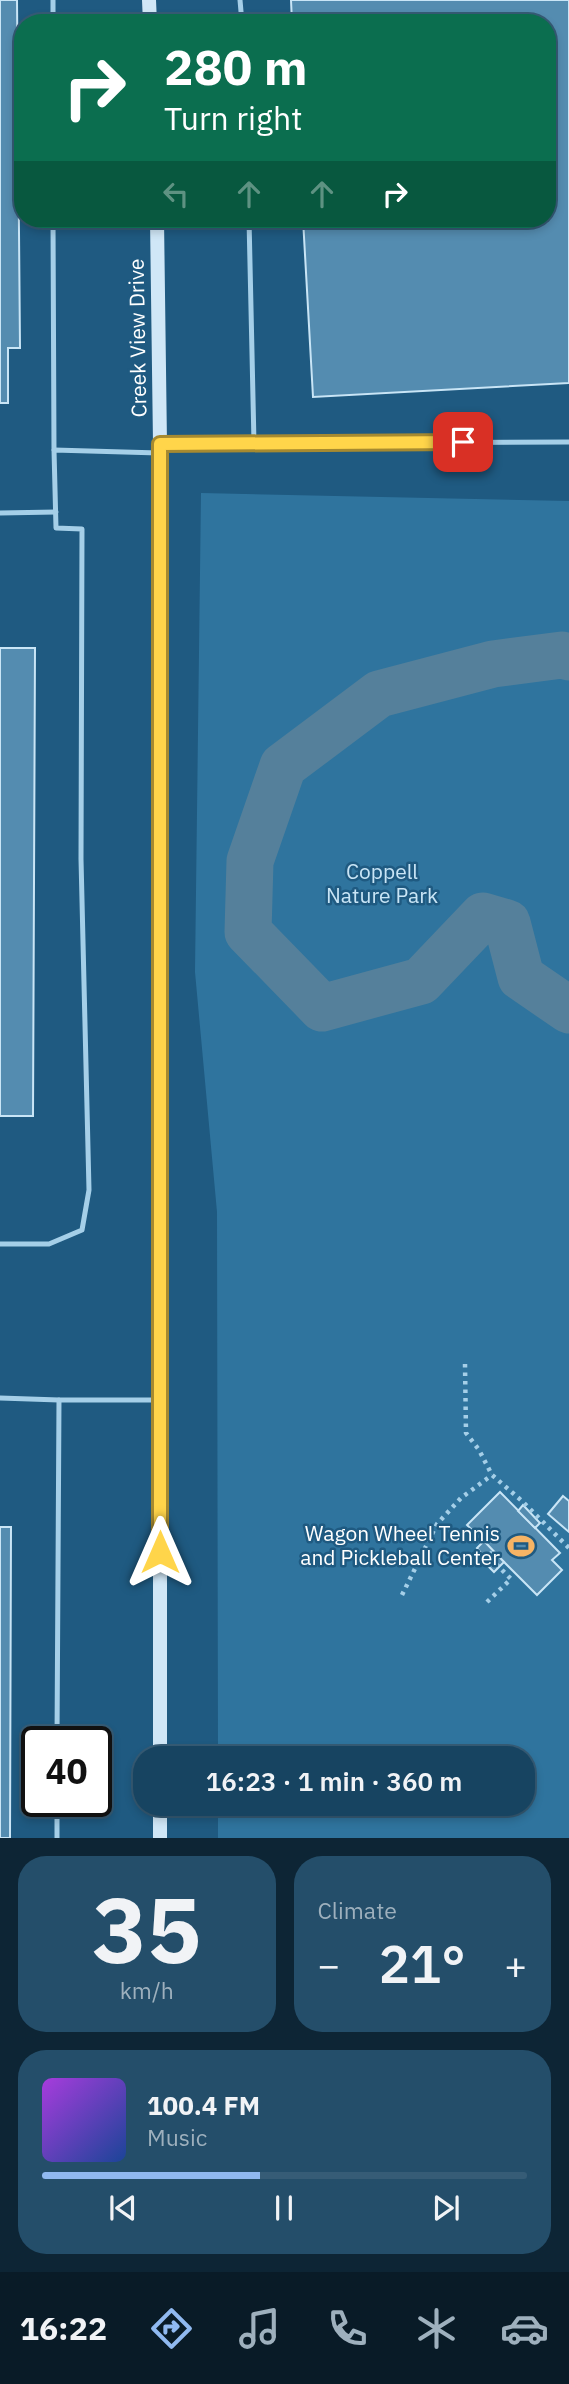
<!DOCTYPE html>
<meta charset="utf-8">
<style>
body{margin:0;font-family:"IBM Plex Sans",sans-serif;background:#244e6a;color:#f1f3f6;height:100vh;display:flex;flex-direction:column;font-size:26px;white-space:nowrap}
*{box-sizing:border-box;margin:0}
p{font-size:23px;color:#9eb0bd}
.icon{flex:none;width:38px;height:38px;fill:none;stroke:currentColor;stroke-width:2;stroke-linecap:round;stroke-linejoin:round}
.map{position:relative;height:1838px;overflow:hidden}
.side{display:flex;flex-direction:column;gap:18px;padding:18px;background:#0d2535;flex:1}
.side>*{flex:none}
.hud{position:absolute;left:14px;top:14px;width:542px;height:214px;border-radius:28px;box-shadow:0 4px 10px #0003,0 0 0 2px #365c76;background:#0b6e4f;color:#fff;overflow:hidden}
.speed{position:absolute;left:21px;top:1726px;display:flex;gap:14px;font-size:35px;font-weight:700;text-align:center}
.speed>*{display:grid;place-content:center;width:91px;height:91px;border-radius:50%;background:#174461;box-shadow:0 4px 10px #0003,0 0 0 2px #365c76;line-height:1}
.speed .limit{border:4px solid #111;border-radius:10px;background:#fff;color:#111}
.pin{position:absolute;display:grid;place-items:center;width:60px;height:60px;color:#fff;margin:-30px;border-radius:14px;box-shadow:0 4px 10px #0006}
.me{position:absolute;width:77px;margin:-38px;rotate:0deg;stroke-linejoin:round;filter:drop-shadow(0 0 5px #0008)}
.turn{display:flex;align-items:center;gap:24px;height:147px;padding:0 35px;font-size:32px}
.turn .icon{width:91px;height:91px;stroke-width:2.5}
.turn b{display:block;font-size:49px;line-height:60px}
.lanes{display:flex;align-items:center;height:66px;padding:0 35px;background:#0003;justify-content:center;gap:35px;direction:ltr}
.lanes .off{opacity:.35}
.big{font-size:52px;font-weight:600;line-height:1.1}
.side .card{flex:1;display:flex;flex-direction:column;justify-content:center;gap:10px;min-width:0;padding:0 24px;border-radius:28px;background:#244e6a}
.side .dial{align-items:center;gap:0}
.dial b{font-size:91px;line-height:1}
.song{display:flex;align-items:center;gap:21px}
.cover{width:84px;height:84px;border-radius:10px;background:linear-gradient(135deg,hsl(280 70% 55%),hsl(220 70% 35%))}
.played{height:7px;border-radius:4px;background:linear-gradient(90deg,#90b9f0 45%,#365c76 45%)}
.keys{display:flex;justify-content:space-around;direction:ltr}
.heat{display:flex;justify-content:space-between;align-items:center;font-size:38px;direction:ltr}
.side .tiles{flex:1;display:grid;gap:18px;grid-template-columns:1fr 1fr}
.card:last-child{grid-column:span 2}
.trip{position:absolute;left:133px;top:1746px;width:402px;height:70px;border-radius:28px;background:#174461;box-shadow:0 4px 10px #0003,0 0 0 2px #365c76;font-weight:600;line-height:70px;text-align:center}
.dock{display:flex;height:112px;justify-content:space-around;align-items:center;background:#091b27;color:#9eb0bd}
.dock .icon{width:49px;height:49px}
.dock .selected{color:#90b9f0}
.dock b{font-size:32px;color:#f1f3f6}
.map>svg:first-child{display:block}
</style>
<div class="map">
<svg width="569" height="1838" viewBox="0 0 569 1838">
<rect width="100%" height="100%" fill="#1f5a81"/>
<polygon fill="#2f749e" points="201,493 569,501 569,1838 218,1838 218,1804 523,1804 523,1759 218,1759 217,1212 195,972"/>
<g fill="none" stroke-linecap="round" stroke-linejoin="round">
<polyline stroke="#55809b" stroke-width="47" points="569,657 562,655 493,664 379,694 283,766 250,861 248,932 322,1008 421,981 483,916 507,923 521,977 569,1010"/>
</g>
<g fill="#548cb0" stroke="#c9e5f6" stroke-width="2">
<polygon points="0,0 17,0 20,348 8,348 8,403 0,403"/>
<polygon points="291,0 569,0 569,383 313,397 303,219 548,219 548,23 292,23"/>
<polygon points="0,648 35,648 33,1116 0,1116"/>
<polygon points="500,1492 560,1553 552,1560 562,1570 537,1595 467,1525"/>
<polygon points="563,1496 569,1501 569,1532 548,1514"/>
<polygon points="523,1505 540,1523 535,1528 518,1511"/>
<polygon points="0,1527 11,1527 10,1838 0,1838"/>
<polygon points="484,1541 504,1562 494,1572 478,1556 481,1553 477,1548"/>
</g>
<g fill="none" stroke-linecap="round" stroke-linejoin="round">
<g stroke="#a5cfe8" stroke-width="4.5" stroke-dasharray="3.5 5" stroke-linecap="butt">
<polyline points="465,1364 466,1433 479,1450 492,1475 522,1501 569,1548"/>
<polyline points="402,1595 437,1524 461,1498 492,1475"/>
<polyline points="487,1602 511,1579 488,1556 494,1551"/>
</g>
<g stroke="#a5cfe8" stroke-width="5">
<polyline points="53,0 53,23"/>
<polyline points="240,0 242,23"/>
<polyline points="53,219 54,450"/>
<polyline points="249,219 254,443"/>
<polyline points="163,444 569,442"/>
<polyline points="0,513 56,512"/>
<polyline points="0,1244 49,1244 82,1230 89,1190 81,859 82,529 56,528 54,450 159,453"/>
<polyline points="0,1398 59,1400"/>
<polyline points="57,1741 59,1400 158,1400"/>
<polyline points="57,1838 57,1801"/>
</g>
<g stroke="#d0e7f7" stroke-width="14">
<polyline points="149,0 150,23"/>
<polyline points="157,219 160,444 160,1759"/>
<polyline points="160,1804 160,1838"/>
</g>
</g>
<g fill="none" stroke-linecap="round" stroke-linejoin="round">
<g stroke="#a68a30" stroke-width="18">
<polyline id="route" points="160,1552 160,444 463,442"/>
</g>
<use href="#route" stroke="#ffd54a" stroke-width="12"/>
</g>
<defs>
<g id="stadium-bare" transform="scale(2.1)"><path d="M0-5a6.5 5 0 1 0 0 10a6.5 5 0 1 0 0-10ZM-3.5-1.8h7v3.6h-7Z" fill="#f6b465" stroke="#1f5a81" stroke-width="2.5" paint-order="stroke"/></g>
</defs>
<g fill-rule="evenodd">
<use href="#stadium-bare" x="521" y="1546"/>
</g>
<g text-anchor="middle" stroke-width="5" stroke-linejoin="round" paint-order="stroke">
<g font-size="21" fill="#fff" stroke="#1f5a81">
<text transform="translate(138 338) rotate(-91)" y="7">Creek View Drive</text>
</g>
<g font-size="21" fill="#c9e5f6" stroke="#1f5a81">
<text x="382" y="879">Coppell<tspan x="382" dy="24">Nature Park</tspan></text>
</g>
<g font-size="21" fill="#fff" stroke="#1f5a81" text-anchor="end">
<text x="500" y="1541">Wagon Wheel Tennis<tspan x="500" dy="24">and Pickleball Center</tspan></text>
</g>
</g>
</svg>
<div class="speed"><div class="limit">40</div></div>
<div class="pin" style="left:463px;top:442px;background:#d93025"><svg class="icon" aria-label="arrive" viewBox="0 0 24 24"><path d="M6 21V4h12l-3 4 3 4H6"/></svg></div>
<svg class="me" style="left:160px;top:1552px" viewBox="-20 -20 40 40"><path d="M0-17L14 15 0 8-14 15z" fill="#ffd54a" stroke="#fff" stroke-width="4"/></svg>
<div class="trip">16:23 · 1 min · 360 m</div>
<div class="hud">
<div class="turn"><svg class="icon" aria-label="right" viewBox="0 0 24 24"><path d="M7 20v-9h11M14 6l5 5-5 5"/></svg><div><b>280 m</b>Turn right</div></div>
<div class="lanes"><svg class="icon off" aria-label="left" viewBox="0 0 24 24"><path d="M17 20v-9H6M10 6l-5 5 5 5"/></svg><svg class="icon off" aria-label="ahead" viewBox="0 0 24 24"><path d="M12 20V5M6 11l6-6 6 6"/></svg><svg class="icon off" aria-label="ahead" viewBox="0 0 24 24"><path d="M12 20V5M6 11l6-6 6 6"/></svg><svg class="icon" aria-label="right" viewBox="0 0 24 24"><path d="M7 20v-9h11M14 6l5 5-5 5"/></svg></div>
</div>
</div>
<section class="side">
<div class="tiles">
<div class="card dial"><b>35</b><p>km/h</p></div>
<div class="card"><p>Climate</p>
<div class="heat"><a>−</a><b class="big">21°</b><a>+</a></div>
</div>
<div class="card">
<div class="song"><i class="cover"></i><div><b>100.4 FM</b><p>Music</p></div></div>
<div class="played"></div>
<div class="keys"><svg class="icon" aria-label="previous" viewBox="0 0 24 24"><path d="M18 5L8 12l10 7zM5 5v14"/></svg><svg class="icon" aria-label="pause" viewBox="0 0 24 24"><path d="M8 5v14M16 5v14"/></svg><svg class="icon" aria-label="next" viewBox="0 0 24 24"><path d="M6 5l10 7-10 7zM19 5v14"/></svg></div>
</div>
</div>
</section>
<nav class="dock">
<b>16:22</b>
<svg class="icon selected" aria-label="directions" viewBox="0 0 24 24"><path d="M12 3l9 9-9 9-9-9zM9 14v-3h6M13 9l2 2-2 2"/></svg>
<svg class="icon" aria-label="music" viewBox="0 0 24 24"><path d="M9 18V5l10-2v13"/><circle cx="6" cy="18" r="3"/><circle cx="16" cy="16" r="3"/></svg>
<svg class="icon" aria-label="phone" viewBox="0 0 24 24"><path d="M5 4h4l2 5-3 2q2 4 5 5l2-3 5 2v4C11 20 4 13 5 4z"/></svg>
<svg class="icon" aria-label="climate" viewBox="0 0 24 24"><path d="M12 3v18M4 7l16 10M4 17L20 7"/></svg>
<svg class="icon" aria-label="car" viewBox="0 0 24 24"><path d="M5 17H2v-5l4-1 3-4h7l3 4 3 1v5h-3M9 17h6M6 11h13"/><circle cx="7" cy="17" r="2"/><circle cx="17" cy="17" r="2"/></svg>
</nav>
